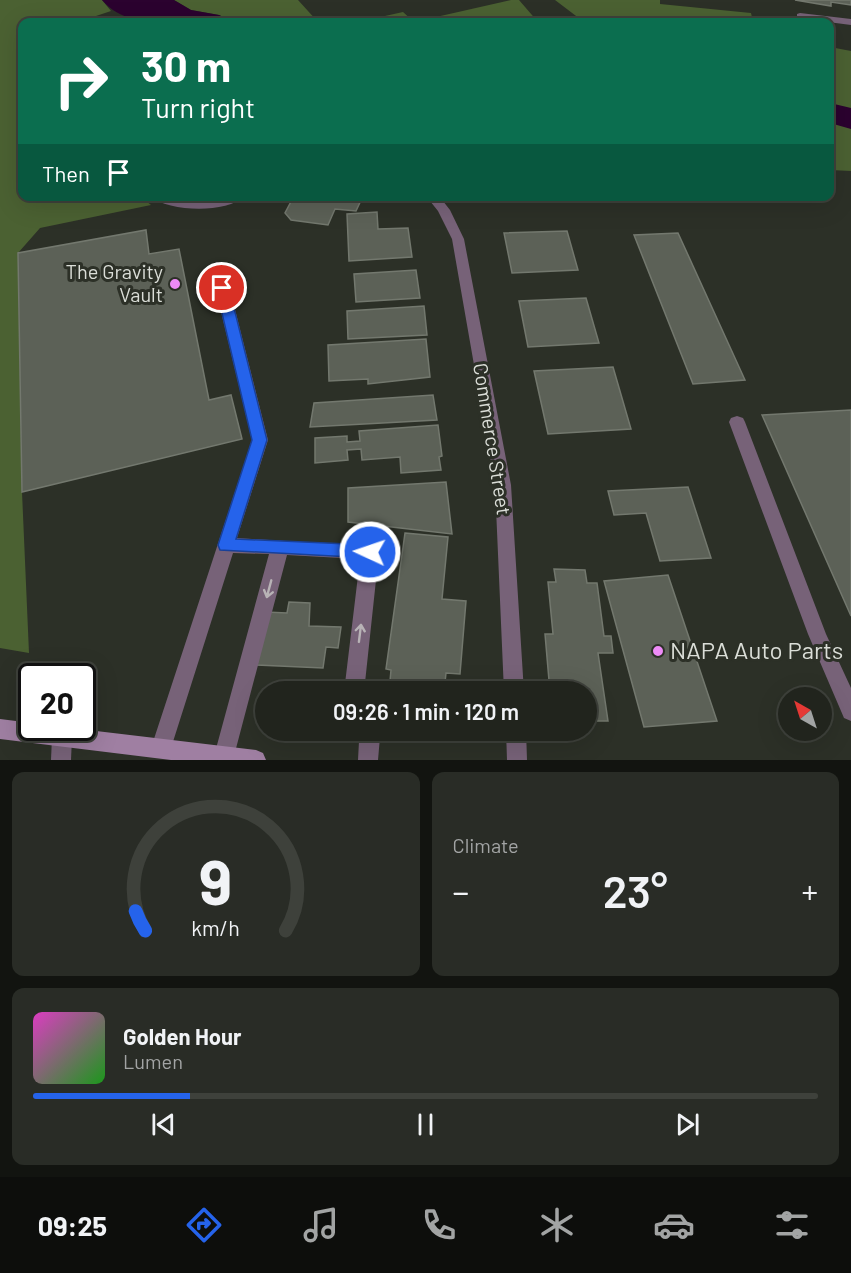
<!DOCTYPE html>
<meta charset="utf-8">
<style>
body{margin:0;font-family:Barlow,sans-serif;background:#292c26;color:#f1f3f6;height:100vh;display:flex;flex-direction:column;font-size:22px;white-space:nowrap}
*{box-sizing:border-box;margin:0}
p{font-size:20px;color:#a2a4a4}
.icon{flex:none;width:33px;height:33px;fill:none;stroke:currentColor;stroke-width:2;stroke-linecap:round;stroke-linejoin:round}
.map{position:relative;height:760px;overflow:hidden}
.side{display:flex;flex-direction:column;gap:12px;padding:12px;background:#121410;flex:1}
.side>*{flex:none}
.guide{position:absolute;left:18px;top:18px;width:816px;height:183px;border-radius:12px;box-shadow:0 6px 24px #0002,0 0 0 2px #3e413b;background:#0b6e4f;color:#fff;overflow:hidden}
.needle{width:39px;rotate:321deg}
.fabs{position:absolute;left:778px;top:687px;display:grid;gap:12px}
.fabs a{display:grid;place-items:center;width:54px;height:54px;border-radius:50%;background:#21241d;box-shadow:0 6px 24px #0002,0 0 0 2px #3e413b;font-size:30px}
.speed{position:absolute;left:18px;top:663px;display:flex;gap:12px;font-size:30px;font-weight:700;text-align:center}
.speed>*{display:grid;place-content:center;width:78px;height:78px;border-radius:50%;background:#21241d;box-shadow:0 6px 24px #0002,0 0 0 2px #3e413b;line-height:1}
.speed .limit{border:3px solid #111;border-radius:9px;background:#fff;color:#111}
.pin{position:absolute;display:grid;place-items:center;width:51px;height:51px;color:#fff;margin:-26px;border:3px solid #fff;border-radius:50%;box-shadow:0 2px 6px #0007}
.me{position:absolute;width:66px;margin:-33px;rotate:273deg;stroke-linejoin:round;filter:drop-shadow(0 0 4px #0008)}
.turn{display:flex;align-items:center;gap:21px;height:126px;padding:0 24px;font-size:27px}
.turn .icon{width:78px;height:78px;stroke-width:2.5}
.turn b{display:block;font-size:42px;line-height:51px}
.then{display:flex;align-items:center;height:57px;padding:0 24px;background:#0003;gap:12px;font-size:22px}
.big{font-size:45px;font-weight:600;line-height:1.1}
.side .card{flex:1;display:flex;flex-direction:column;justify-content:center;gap:9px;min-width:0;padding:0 21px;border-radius:12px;background:#292c26}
.side .dial{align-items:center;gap:0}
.dial svg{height:156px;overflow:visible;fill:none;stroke:#3e413b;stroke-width:7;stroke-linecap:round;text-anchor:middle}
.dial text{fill:#f1f3f6;stroke:none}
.song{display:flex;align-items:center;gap:18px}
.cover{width:72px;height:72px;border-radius:9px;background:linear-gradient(135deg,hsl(310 70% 55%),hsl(120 70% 35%))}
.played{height:6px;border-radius:3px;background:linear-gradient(90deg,#2563eb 20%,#3e413b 20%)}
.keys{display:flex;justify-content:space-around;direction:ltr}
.heat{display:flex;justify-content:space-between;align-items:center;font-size:33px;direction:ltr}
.side .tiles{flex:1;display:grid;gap:12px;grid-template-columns:1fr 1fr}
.card:last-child{grid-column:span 2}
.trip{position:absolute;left:255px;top:681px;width:342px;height:60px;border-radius:30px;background:#21241d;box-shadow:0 6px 24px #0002,0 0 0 2px #3e413b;font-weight:600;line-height:60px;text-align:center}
.menu{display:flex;height:96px;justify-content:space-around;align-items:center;background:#0d0e0c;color:#a2a4a4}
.menu .icon{width:42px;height:42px}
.menu .on{color:#2563eb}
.menu b{font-size:27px;color:#f1f3f6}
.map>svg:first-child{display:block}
</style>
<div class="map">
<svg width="851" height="760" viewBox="0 0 851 760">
<rect width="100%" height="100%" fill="#2c3027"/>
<g fill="#4b6132">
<polygon points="0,0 102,0 111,11 78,22 22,22 22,196 141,197 151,205 40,228 18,253 22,492 29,653 0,648"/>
<polygon points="174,0 298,0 318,22 234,22 219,15 191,10"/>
<polygon points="511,0 519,0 538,22 358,22 403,12 414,22"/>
<polygon points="555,0 660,0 660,4 751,13 753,22 584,22"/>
<polygon points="830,47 851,51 851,171 830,170"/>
</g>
<path fill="#2b022f" d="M102 0H174L191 10 219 15 234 22C194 23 129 33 102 0Z"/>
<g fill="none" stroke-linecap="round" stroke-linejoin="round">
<polygon fill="#2b022f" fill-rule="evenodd" points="830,103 851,108 851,129 830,123"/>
</g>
<g fill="#5c6157" stroke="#73786e" stroke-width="1.5">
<polygon points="795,0 851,0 851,5 831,2 831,6"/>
<polygon points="294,196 350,196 362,198 356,211 335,209 328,225 291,220 285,213"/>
<polygon points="377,212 378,229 408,228 412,257 349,261 347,214"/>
<polygon points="146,230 149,254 179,249 209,400 231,395 242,439 22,492 18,253"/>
<polygon points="567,231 578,270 512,273 504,233"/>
<polygon points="678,233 745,380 693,384 634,235"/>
<polygon points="416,270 420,298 356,302 354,274"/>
<polygon points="586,298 599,343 528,347 519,301"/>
<polygon points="424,306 427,335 348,339 347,311"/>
<polygon points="426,339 430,377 368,384 368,379 329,381 328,345"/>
<polygon points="613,367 631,429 548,434 534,371"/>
<polygon points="433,395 437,420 310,427 314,403"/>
<polygon points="851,410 851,616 762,415"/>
<polygon points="438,425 442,456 439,457 441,470 401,473 400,457 362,460 361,449 347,450 348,460 315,463 315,438 347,436 347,442 360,441 359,431"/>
<polygon points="446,482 452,534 348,522 348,488"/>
<polygon points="688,487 711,558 660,561 646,513 614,515 608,491"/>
<polygon points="405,533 448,537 442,599 466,601 460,674 446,673 444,692 389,692 391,670 386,669"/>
<polygon points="554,569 585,570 587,583 597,583 604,636 611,636 613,653 598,653 608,721 586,721 586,692 550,692 545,634 553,634 548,582 556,582"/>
<polygon points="668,575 717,721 644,727 604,581"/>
<polygon points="289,602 310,603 309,626 341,627 338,648 326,647 323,668 257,665 266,612 287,613"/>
</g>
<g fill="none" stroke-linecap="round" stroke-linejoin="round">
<g fill="#776278" fill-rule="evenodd">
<polygon points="800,13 851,19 851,25 797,18 797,14"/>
<path d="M149 196 208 201 228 196H245C225 214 170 212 149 196Z"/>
<polygon points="217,262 224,266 268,440 237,538 376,547 379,552 364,692 344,692 360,559 287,555 234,756 233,760 215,760 214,756 269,554 233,553 171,748 168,755 161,758 154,755 151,748 252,440 210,266"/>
<polygon points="737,416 743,418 745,422 826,634 851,688 851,721 844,718 808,634 729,422 731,418"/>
<polygon points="63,728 69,730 72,737 71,760 51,760 52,737 55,730"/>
<polygon points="352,730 378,730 380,737 378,760 358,760 359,741"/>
</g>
<g fill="#776278" fill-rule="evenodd">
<polygon points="426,196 439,196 450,210 464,239 511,485 524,692 504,692 495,485 452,239 438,211"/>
<polygon points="506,730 526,730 527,760 507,760"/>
</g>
<polygon fill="#9f7fa2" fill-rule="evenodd" points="0,719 32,723 32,728 71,728 256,750 263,753 266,760 171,760 0,739"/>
</g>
<defs><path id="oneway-shaft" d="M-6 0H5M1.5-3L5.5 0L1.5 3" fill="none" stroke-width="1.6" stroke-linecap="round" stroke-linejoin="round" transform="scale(1.5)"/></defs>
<g stroke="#b8b3b6">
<use href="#oneway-shaft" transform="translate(269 589) rotate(105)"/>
<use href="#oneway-shaft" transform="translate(360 633) rotate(-83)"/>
</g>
<polygon fill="#2563eb" stroke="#184099" stroke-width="1.5" points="222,284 229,288 267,440 236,539 370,545 376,547 378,552 376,557 370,558 220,550 218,545 252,440 216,288"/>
<g fill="#ee8bf7" stroke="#2c3027" stroke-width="2">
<circle cx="175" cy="284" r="6"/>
<circle cx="658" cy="651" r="6"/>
</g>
<g text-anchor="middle" stroke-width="6" stroke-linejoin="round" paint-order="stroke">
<g font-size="20" fill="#dbded8" stroke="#2c3027" text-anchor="end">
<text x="163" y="279">The Gravity<tspan x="163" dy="23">Vault</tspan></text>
</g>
<g font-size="20" fill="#dbded8" stroke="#2c3027">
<text transform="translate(492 439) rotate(81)" y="7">Commerce Street</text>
</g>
<g font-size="24" fill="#dbded8" stroke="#2c3027" text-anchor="start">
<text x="670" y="659">NAPA Auto Parts</text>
</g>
</g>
</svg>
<div class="fabs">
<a><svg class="needle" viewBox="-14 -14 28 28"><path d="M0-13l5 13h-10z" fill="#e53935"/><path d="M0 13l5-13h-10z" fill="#a2a4a4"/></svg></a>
</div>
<div class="speed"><div class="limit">20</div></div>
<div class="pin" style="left:222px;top:288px;background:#d93025"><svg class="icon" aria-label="arrive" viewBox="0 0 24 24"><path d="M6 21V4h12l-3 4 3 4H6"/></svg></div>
<svg class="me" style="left:370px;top:552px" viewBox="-20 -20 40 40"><circle r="17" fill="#2563eb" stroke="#fff" stroke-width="3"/><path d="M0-11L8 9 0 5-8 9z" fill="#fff"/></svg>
<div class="trip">09:26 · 1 min · 120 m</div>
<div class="guide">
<div class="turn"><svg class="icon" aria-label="right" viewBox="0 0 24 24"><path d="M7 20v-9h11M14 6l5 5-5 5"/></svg><div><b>30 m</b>Turn right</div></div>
<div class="then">Then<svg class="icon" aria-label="arrive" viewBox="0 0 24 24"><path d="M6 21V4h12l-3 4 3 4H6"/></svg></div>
</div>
</div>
<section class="side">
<div class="tiles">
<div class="card dial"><svg viewBox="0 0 100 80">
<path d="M14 69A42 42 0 1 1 86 69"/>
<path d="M14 69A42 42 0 0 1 9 59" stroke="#2563eb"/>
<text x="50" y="56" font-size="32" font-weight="700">9</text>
<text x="50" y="72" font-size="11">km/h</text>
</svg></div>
<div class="card"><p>Climate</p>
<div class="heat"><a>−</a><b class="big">23°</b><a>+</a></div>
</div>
<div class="card">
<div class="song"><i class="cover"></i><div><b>Golden Hour</b><p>Lumen</p></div></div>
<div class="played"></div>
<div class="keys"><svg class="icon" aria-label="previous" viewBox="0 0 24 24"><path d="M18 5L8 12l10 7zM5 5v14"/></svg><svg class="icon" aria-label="pause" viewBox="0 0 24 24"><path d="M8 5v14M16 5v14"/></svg><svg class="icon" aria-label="next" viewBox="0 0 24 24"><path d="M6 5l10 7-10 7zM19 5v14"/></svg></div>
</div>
</div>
</section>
<nav class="menu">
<b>09:25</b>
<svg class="icon on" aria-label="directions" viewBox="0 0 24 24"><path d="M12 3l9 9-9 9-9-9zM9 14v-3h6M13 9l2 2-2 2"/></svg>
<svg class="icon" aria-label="music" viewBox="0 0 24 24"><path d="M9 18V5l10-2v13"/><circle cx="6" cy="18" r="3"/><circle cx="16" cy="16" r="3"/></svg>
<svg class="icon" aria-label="phone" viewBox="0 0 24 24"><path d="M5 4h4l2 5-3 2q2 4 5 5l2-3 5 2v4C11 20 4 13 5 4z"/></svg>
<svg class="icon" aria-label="climate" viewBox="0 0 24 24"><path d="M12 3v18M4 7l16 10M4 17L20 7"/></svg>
<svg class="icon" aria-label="car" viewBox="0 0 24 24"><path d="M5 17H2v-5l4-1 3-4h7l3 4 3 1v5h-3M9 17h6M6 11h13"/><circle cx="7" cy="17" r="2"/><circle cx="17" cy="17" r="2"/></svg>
<svg class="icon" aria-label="filters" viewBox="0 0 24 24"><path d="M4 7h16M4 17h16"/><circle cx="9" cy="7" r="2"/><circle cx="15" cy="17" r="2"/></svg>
</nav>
